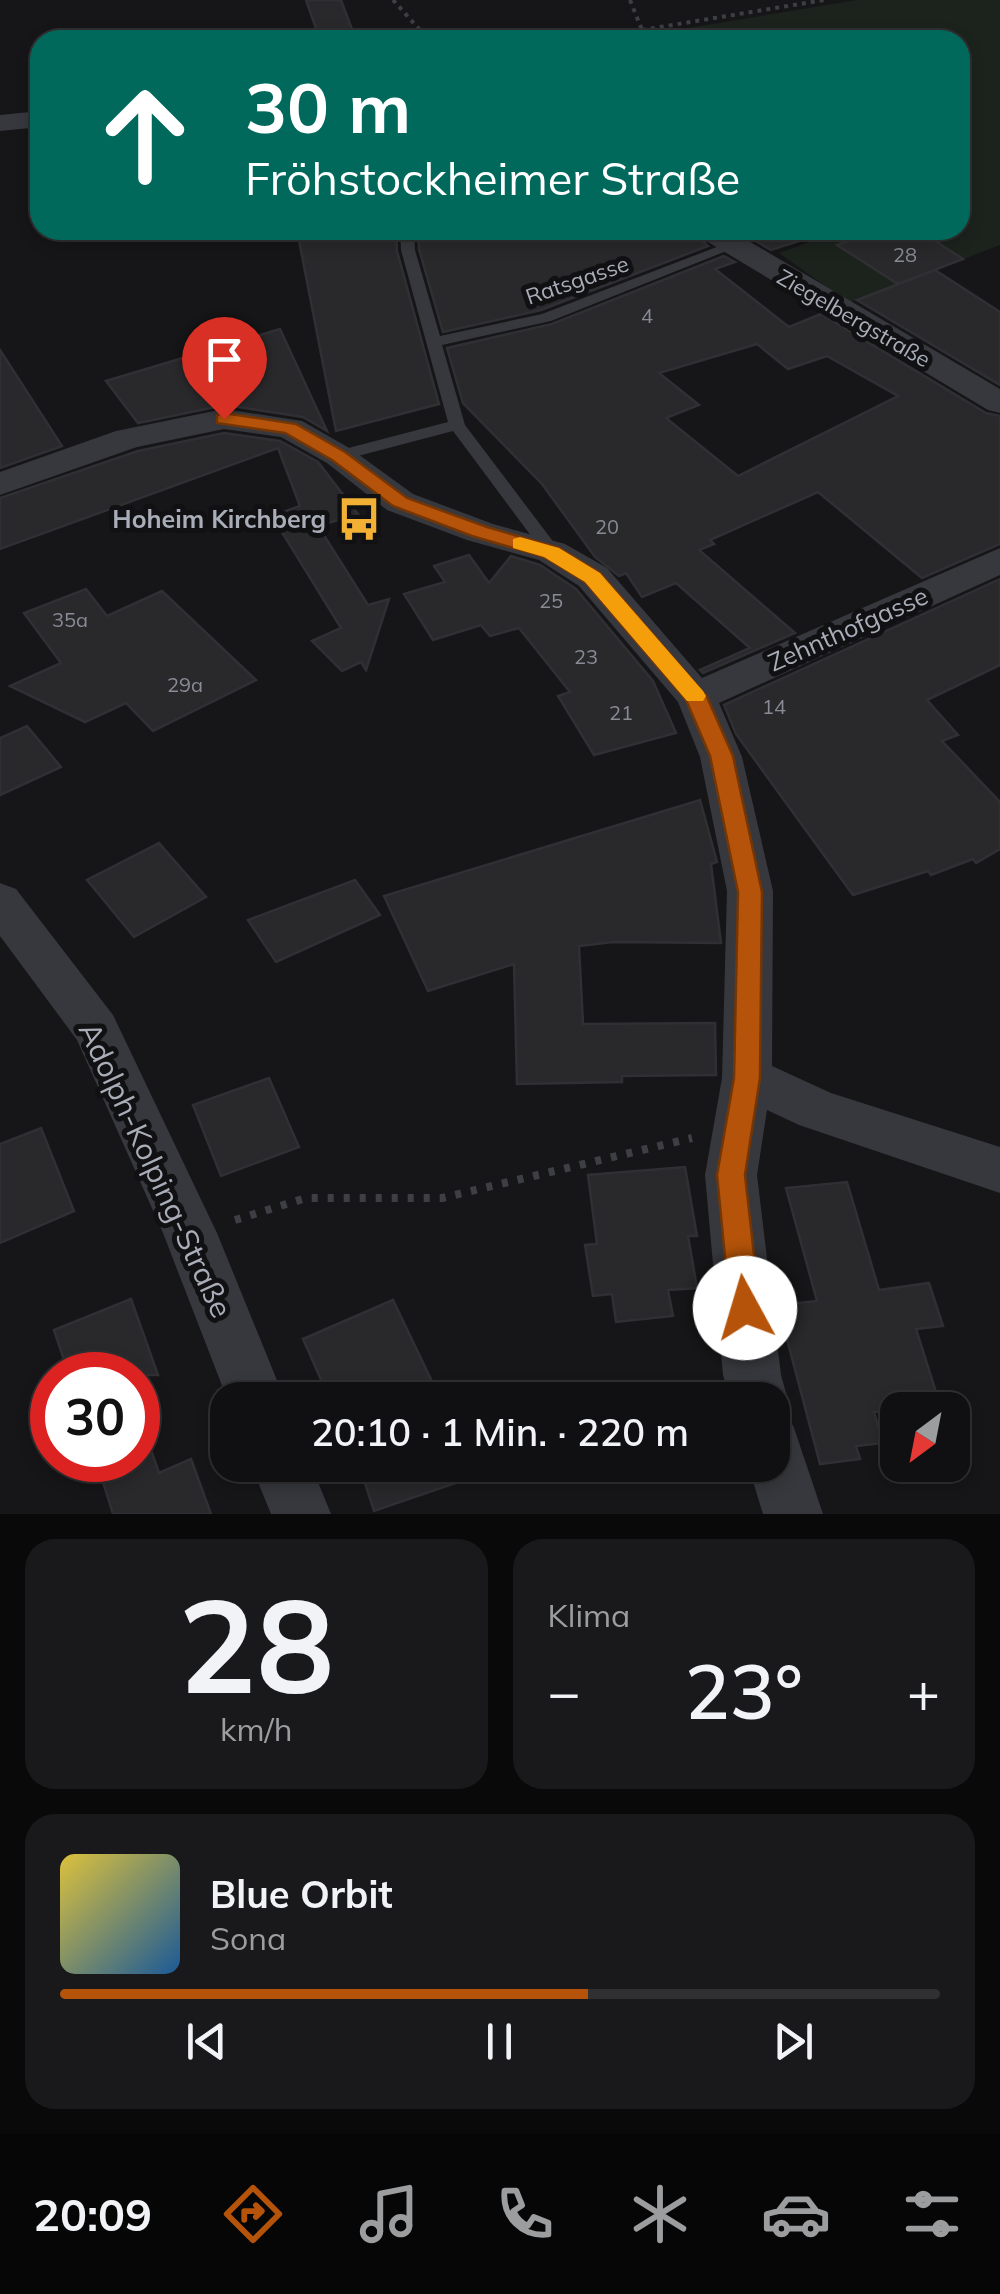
<!DOCTYPE html>
<html lang="de">
<meta charset="utf-8">
<style>
body{margin:0;font-family:Mulish,sans-serif;background:#19191b;color:#f1f3f6;height:100vh;display:flex;flex-direction:column;font-size:38px;white-space:nowrap}
*{box-sizing:border-box;margin:0}
p{font-size:32px;color:#9c9d9f}
.icon{flex:none;width:55px;height:55px;fill:none;stroke:currentColor;stroke-width:2;stroke-linecap:round;stroke-linejoin:round}
.map{position:relative;height:1514px;overflow:hidden}
.drawer{display:flex;flex-direction:column;gap:25px;padding:25px;background:#09090a;flex:1}
.drawer>*{flex:none}
.guide{position:absolute;left:30px;top:30px;width:940px;height:210px;border-radius:30px;box-shadow:0 5px 15px #0003,0 0 0 2px #303032;background:#00695c;color:#fff;overflow:hidden}
.needle{width:65px;rotate:212deg}
.tools{position:absolute;left:880px;top:1392px;display:grid;gap:20px}
.tools a{display:grid;place-items:center;width:90px;height:90px;border-radius:20px;background:#101012;box-shadow:0 5px 15px #0003,0 0 0 2px #303032;font-size:50px}
.speed{position:absolute;left:30px;top:1352px;display:flex;gap:20px;font-size:50px;font-weight:700;text-align:center}
.speed>*{display:grid;place-content:center;width:130px;height:130px;border-radius:50%;background:#101012;box-shadow:0 5px 15px #0003,0 0 0 2px #303032;line-height:1}
.speed .limit{border:15px solid #d22;background:#fff;color:#111}
.pin{position:absolute;display:grid;place-items:center;width:85px;height:85px;color:#fff;margin:-102px -42px;border-radius:50% 50% 50% 0;rotate:-45deg;box-shadow:0 0 10px #0007}
.pin .icon{rotate:45deg}
.me{position:absolute;width:110px;margin:-55px;rotate:354deg;stroke-linejoin:round;filter:drop-shadow(0 0 8px #0008)}
.turn{display:flex;align-items:center;gap:35px;height:210px;padding:0 50px;font-size:45px}
.turn .icon{width:130px;height:130px;stroke-width:2.5}
.turn b{display:block;font-size:70px;line-height:85px}
.big{font-size:75px;font-weight:600;line-height:1.1}
.drawer .card{flex:1;display:flex;flex-direction:column;justify-content:center;gap:15px;min-width:0;padding:0 35px;border-radius:30px;background:#19191b}
.drawer .dial{align-items:center;gap:0}
.dial b{font-size:130px;line-height:1}
.song{display:flex;align-items:center;gap:30px}
.cover{width:120px;height:120px;border-radius:15px;background:linear-gradient(135deg,hsl(50 70% 55%),hsl(210 70% 35%))}
.played{height:10px;border-radius:5px;background:linear-gradient(90deg,#b45309 60%,#303032 60%)}
.keys{display:flex;justify-content:space-around;direction:ltr}
.heat{display:flex;justify-content:space-between;align-items:center;font-size:55px;direction:ltr}
.drawer .tiles{flex:1;display:grid;gap:25px;grid-template-columns:1fr 1fr}
.card:last-child{grid-column:span 2}
.trip{position:absolute;left:210px;top:1382px;width:580px;height:100px;border-radius:30px;background:#101012;box-shadow:0 5px 15px #0003,0 0 0 2px #303032;font-weight:600;line-height:100px;text-align:center}
.tab-bar{display:flex;height:160px;justify-content:space-around;align-items:center;background:#060607;color:#9c9d9f}
.tab-bar .icon{width:70px;height:70px}
.tab-bar .selected{color:#b45309}
.tab-bar b{font-size:45px;color:#f1f3f6}
.map>svg:first-child{display:block}
</style>
<div class="map">
<svg width="1000" height="1514" viewBox="0 0 1000 1514">
<rect width="100%" height="100%" fill="#161618"/>
<polygon fill="#1c231d" points="857,0 1000,0 1000,245 849,303 779,253 843,230 960,230 960,40 652,40 646,35"/>
<g fill="#29292c" stroke="#303034" stroke-width="2.5" fill-rule="evenodd">
<polygon points="306,0 341,0 356,40 320,40"/>
<polygon points="297,230 396,230 397,251 439,404 336,431"/>
<polygon points="418,230 690,230 708,246 541,310 443,332 419,249"/>
<polygon points="737,230 811,230 812,237 771,250"/>
<polygon points="880,230 918,230 963,259 898,284 837,245"/>
<path d="M724 256 735 262 715 269 789 327 821 314 986 413 1000 416V544L922 578 818 492 710 540 714 544 699 550 795 633 703 673 700 670 750 648 676 583 642 597 626 573 619 576 595 557 542 484 463 403 447 348 552 324ZM757 344 788 369 827 356 898 396 738 476 666 418 699 405 659 373Z"/>
<polygon points="935,270 1000,312 1000,385 857,300"/>
<polygon points="280,329 327,431 303,417 225,405 138,423 106,381"/>
<polygon points="0,350 62,446 0,468"/>
<polygon points="224,433 280,441 318,462 358,514 318,526 368,605 389,599 366,670 361,662 342,671 312,641 341,628 272,516 300,506 278,448 0,549 0,498 138,451"/>
<polygon points="469,555 489,583 511,556 540,565 576,589 653,681 676,733 594,755 558,696 570,692 519,628 490,636 481,625 433,640 404,594 445,582 434,566"/>
<polygon points="1000,579 1000,665 927,700 958,735 942,741 1000,802 1000,849 976,863 973,859 931,875 928,871 853,895 736,734 724,705"/>
<polygon points="86,589 107,616 162,591 256,680 153,731 126,703 85,722 10,686 61,663 24,613"/>
<polygon points="27,726 61,767 0,795 0,738"/>
<polygon points="700,800 717,862 711,864 721,943 613,942 579,946 583,1024 715,1023 716,1075 622,1076 622,1082 517,1084 514,964 428,991 384,896"/>
<polygon points="159,843 206,897 134,937 87,880"/>
<polygon points="355,880 380,915 276,962 248,920"/>
<polygon points="269,1078 299,1147 221,1176 193,1105"/>
<polygon points="41,1128 74,1211 0,1243 0,1144"/>
<polygon points="685,1167 697,1236 688,1236 697,1288 668,1290 673,1316 616,1322 612,1294 593,1296 585,1245 597,1244 588,1175"/>
<polygon points="847,1182 879,1290 929,1283 943,1326 916,1329 940,1405 874,1412 883,1443 856,1446 860,1459 820,1464 778,1305 817,1301 786,1188"/>
<polygon points="131,1299 158,1375 69,1375 54,1330"/>
<polygon points="393,1300 437,1392 419,1400 330,1400 303,1339"/>
<polygon points="149,1444 159,1473 191,1459 211,1514 113,1514 98,1466 112,1460 138,1460 138,1449"/>
<polygon points="359,1465 490,1465 491,1471 374,1511"/>
</g>
<g fill="none" stroke-linecap="round" stroke-linejoin="round">
<g stroke="#3d3f44" stroke-width="4" stroke-dasharray="4 5" stroke-linecap="butt">
<polyline points="393,0 429,40"/>
<polyline points="642,30 824,0"/>
<polyline points="572,40 642,30 630,0"/>
</g>
<polyline stroke="#3d3f44" stroke-width="8" stroke-dasharray="6 10" stroke-linecap="butt" points="235,1220 306,1198 442,1198 692,1138"/>
<polygon fill="#37383d" fill-rule="evenodd" points="400,230 414,230 415,250 440,336 542,314 727,243 739,246 551,321 442,345 465,425 558,548 561,552 558,556 546,556 453,431 339,461 331,456 333,452 448,422 401,250"/>
<g fill="#37383d" fill-rule="evenodd">
<polygon points="40,111 40,127 0,131 0,115"/>
<polygon points="694,230 730,230 1000,389 1000,413 988,410 698,236"/>
<polygon points="224,409 302,421 351,449 413,494 493,524 565,544 607,568 702,678 1000,548 1000,575 719,703 742,757 773,891 772,1066 831,1093 1000,1147 1000,1193 799,1125 767,1110 757,1175 781,1375 788,1400 780,1419 793,1425 823,1514 763,1514 748,1465 772,1465 772,1400 730,1400 723,1375 705,1175 722,1078 727,891 700,757 678,702 579,586 539,560 467,540 387,510 327,463 281,437 224,429 137,447 0,495 0,472 116,431"/>
<polygon points="0,883 16,889 113,1015 217,1233 285,1400 228,1401 163,1233 77,1040 0,936"/>
<polygon points="251,1465 311,1465 331,1514 271,1514"/>
</g>
</g>
<polygon fill="#b45309" stroke="#753606" stroke-width="2.5" points="224,413 296,424 345,452 407,498 487,527 559,548 600,573 707,697 733,756 762,892 760,1078 745,1175 760,1308 756,1318 745,1322 734,1318 730,1308 717,1175 734,1078 738,892 710,756 686,700 585,582 544,557 472,536 393,506 332,460 285,433 217,423 217,415"/>
<polygon fill="#f59e0b" points="520,537 559,548 600,573 703,691 706,696 703,701 687,701 585,582 544,557 513,548 513,539"/>
<defs>
<g id="bus-bare" transform="scale(3.45)"><path d="M-5-6H5V4H4V6H2V4H-2V6H-4V4H-5ZM-3.5-4V0h7V-4ZM-3.5 1.2v1.5H-2V1.2ZM2 1.2v1.5H3.5V1.2Z" fill="#f2b134" stroke="#111113" stroke-width="2.5" paint-order="stroke"/></g>
</defs>
<g fill-rule="evenodd">
<use href="#bus-bare" x="359" y="519"/>
</g>
<g text-anchor="middle" stroke-width="10" stroke-linejoin="round" paint-order="stroke">
<g font-size="20" fill="#888b94">
<text x="905" y="262">28</text>
<text x="647" y="323">4</text>
<text x="607" y="534">20</text>
<text x="551" y="608">25</text>
<text x="70" y="627">35a</text>
<text x="586" y="664">23</text>
<text x="185" y="692">29a</text>
<text x="774" y="714">14</text>
<text x="621" y="720">21</text>
</g>
<g font-size="22" fill="#a8adb8" stroke="#111113">
<text transform="translate(577 280) rotate(-19)" y="8">Ratsgasse</text>
<text transform="translate(854 318) rotate(30)" y="8">Ziegelbergstraße</text>
</g>
<g font-size="25" font-weight="bold" fill="#a8adb8" stroke="#111113" text-anchor="end">
<text x="326" y="528">Hoheim Kirchberg</text>
</g>
<g font-size="25" fill="#a8adb8" stroke="#111113">
<text transform="translate(848 629) rotate(-24)" y="9">Zehnthofgasse</text>
</g>
<g font-size="30" fill="#a8adb8" stroke="#111113">
<text transform="translate(155 1170) rotate(65)" y="10">Adolph-Kolping-Straße</text>
</g>
</g>
</svg>
<div class="tools">
<a><svg class="needle" viewBox="-14 -14 28 28"><path d="M0-13l5 13h-10z" fill="#e53935"/><path d="M0 13l5-13h-10z" fill="#9c9d9f"/></svg></a>
</div>
<div class="speed"><div class="limit">30</div></div>
<div class="pin" style="left:224px;top:419px;background:#d93025"><svg class="icon" aria-label="arrive" viewBox="0 0 24 24"><path d="M6 21V4h12l-3 4 3 4H6"/></svg></div>
<svg class="me" style="left:745px;top:1308px" viewBox="-20 -20 40 40"><circle r="19" fill="#fff"/><path d="M0-13L10 11 0 6-10 11z" fill="#b45309"/></svg>
<div class="trip">20:10 · 1 Min. · 220 m</div>
<div class="guide">
<div class="turn"><svg class="icon" aria-label="ahead" viewBox="0 0 24 24"><path d="M12 20V5M6 11l6-6 6 6"/></svg><div><b>30 m</b>Fröhstockheimer Straße</div></div>
</div>
</div>
<section class="drawer">
<div class="tiles">
<div class="card dial"><b>28</b><p>km/h</p></div>
<div class="card"><p>Klima</p>
<div class="heat"><a>−</a><b class="big">23°</b><a>+</a></div>
</div>
<div class="card">
<div class="song"><i class="cover"></i><div><b>Blue Orbit</b><p>Sona</p></div></div>
<div class="played"></div>
<div class="keys"><svg class="icon" aria-label="previous" viewBox="0 0 24 24"><path d="M18 5L8 12l10 7zM5 5v14"/></svg><svg class="icon" aria-label="pause" viewBox="0 0 24 24"><path d="M8 5v14M16 5v14"/></svg><svg class="icon" aria-label="next" viewBox="0 0 24 24"><path d="M6 5l10 7-10 7zM19 5v14"/></svg></div>
</div>
</div>
</section>
<nav class="tab-bar">
<b>20:09</b>
<svg class="icon selected" aria-label="directions" viewBox="0 0 24 24"><path d="M12 3l9 9-9 9-9-9zM9 14v-3h6M13 9l2 2-2 2"/></svg>
<svg class="icon" aria-label="music" viewBox="0 0 24 24"><path d="M9 18V5l10-2v13"/><circle cx="6" cy="18" r="3"/><circle cx="16" cy="16" r="3"/></svg>
<svg class="icon" aria-label="phone" viewBox="0 0 24 24"><path d="M5 4h4l2 5-3 2q2 4 5 5l2-3 5 2v4C11 20 4 13 5 4z"/></svg>
<svg class="icon" aria-label="climate" viewBox="0 0 24 24"><path d="M12 3v18M4 7l16 10M4 17L20 7"/></svg>
<svg class="icon" aria-label="car" viewBox="0 0 24 24"><path d="M5 17H2v-5l4-1 3-4h7l3 4 3 1v5h-3M9 17h6M6 11h13"/><circle cx="7" cy="17" r="2"/><circle cx="17" cy="17" r="2"/></svg>
<svg class="icon" aria-label="filters" viewBox="0 0 24 24"><path d="M4 7h16M4 17h16"/><circle cx="9" cy="7" r="2"/><circle cx="15" cy="17" r="2"/></svg>
</nav>
